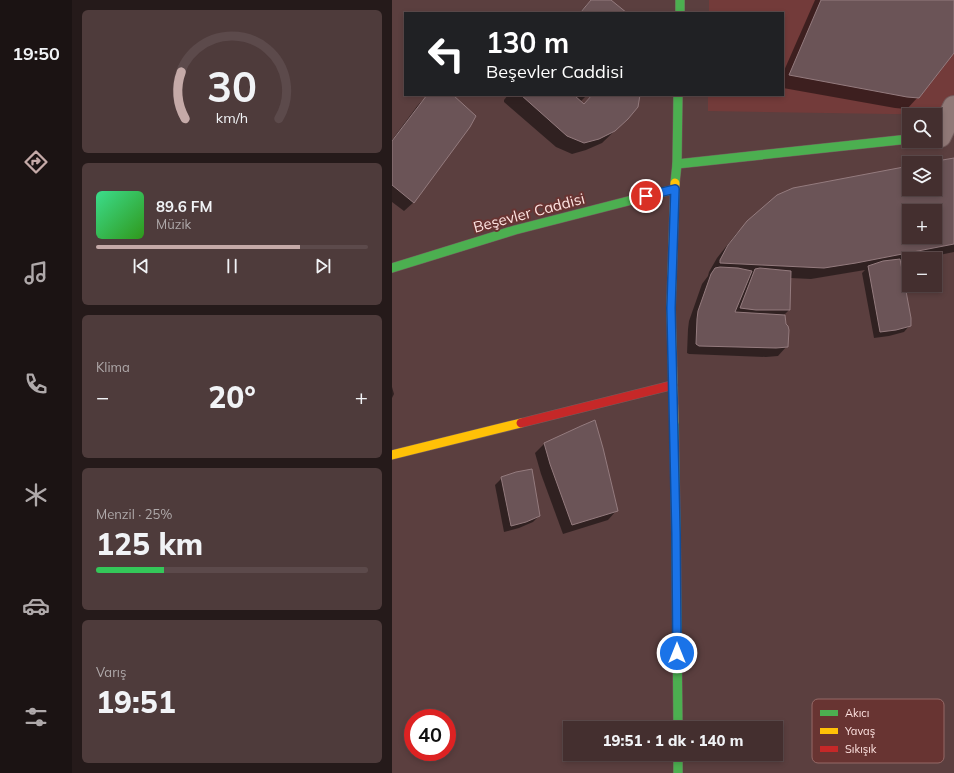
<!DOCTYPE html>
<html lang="tr">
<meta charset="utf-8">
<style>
body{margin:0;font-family:Mulish,sans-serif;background:#4e3b3b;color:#f1f3f6;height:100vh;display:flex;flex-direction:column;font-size:15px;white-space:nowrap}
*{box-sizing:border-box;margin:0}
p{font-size:13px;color:#afa9aa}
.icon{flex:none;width:22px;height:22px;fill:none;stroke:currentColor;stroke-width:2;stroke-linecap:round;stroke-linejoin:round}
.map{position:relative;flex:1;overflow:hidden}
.details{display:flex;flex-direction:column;gap:10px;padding:10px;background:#251a1a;width:320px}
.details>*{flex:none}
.hud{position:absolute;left:12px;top:12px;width:380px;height:84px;border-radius:0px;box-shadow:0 2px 6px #0003,0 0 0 1px #5c4a4b;background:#202124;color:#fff;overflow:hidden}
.buttons{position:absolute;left:510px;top:108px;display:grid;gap:8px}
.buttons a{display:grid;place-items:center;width:40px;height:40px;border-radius:0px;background:#442f2f;box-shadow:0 2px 6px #0003,0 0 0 1px #5c4a4b;font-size:20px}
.speed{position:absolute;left:12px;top:709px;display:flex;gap:8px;font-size:20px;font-weight:700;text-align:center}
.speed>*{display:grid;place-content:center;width:52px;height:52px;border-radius:50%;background:#442f2f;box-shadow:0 2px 6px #0003,0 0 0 1px #5c4a4b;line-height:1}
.speed .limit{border:6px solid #d22;background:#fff;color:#111}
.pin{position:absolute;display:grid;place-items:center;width:34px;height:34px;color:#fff;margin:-17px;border:2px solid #fff;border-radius:50%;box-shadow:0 1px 4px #0007}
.me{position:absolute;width:44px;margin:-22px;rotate:0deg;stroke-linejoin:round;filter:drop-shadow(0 0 3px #0008)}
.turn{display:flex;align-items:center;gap:14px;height:84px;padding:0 16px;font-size:18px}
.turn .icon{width:52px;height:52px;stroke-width:2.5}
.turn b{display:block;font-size:28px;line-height:34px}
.big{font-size:30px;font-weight:800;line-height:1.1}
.details .card{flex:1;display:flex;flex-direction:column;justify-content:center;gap:6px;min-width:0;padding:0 14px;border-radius:6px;background:#4e3b3b}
.details .dial{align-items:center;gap:0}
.dial svg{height:104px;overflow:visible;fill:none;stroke:#5c4a4b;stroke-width:7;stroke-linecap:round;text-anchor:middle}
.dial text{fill:#f1f3f6;stroke:none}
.song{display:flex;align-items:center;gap:12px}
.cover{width:48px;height:48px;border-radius:6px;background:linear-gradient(135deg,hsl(150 70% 55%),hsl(110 70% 35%))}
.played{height:4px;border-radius:2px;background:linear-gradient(90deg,#c5aaa8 75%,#5c4a4b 75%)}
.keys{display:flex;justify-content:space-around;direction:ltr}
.heat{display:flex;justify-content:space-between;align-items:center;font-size:22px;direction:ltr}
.charge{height:6px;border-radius:3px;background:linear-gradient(90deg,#34c759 25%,#5c4a4b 0)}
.trip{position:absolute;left:171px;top:721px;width:220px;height:40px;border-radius:0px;background:#442f2f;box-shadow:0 2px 6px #0003,0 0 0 1px #5c4a4b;font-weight:800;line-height:40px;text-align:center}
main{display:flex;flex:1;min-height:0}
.tabs{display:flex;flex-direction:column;width:72px;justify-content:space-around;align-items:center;background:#1b1313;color:#afa9aa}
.tabs .icon{width:28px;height:28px}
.tabs .on{color:#c5aaa8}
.tabs b{font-size:18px;color:#f1f3f6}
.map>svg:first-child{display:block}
</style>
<main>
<nav class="tabs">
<b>19:50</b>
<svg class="icon on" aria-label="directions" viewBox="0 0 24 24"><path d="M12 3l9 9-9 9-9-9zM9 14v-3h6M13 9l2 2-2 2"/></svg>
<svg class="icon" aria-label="music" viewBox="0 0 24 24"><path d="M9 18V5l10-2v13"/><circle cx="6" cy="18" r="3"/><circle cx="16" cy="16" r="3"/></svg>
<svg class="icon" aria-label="phone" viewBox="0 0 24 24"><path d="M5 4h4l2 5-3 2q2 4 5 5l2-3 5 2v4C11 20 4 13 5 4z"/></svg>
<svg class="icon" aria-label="climate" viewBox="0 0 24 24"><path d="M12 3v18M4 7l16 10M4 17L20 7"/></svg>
<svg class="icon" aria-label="car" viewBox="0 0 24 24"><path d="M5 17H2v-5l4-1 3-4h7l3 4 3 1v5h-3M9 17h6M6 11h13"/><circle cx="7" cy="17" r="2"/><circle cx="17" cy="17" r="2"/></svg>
<svg class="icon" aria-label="filters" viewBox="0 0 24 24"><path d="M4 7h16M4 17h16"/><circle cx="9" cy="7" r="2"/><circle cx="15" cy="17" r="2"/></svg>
</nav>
<section class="details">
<div class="card dial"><svg viewBox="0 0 100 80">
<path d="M14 69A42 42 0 1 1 86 69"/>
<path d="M14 69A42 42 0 0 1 11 33" stroke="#c5aaa8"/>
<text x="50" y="56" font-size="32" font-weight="700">30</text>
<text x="50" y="72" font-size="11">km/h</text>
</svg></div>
<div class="card">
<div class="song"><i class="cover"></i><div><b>89.6 FM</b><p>Müzik</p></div></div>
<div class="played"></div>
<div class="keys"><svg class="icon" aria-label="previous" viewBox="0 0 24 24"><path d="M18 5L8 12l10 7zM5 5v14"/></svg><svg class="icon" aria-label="pause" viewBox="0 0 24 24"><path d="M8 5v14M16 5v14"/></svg><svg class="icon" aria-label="next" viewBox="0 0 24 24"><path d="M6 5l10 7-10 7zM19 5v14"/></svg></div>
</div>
<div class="card"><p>Klima</p>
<div class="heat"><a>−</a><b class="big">20°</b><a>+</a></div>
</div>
<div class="card"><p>Menzil · 25%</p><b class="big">125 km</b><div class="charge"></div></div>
<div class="card"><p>Varış</p><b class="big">19:51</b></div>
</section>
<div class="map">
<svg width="562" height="773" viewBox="0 0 562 773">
<rect width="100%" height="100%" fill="#5b3f3f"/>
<polygon fill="#733b3a" points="317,0 562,0 562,115 316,111 316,95 391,95 391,13 317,13"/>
<g fill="#0007" fill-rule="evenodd">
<polygon points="199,0 217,0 233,13 187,13"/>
<polygon points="423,0 562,0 562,51 526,97 515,109 503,108 391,88 391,73"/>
<polygon points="36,95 59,95 22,202 12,211 0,202 0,140 26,105"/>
<polygon points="116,95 195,95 188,102 192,104 200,95 247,95 235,119 210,143 194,150 180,154 164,147 112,102 112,100"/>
<path d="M561 159 562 164V252L528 259H517V261L507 263 518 325 512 332 497 336 482 338 470 273 473 270 419 279 398 278 397 310 391 316 395 346 386 356 374 357 297 354 295 353 296 329 297 321 310 284 316 276 317 272 325 258 344 234 356 222 517 167V189H543V163H538ZM517 211H543V237H517Z"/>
<polygon points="0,387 2,394 0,398"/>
<polygon points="153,443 225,510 216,520 171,534 149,474 143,453"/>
<polygon points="110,478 147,516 141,522 127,528 112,532 103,485"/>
</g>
<g fill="#6b5457" stroke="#947b7e" fill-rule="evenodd">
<polygon points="199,0 219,0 235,13 188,13"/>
<polygon points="429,0 562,0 562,53 527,98 515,97 397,75"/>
<polygon points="35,95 61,95 84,116 78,127 22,203 0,185 0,141"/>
<polygon points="129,95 182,95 192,104 200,95 248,95 246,107 236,119 223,131 207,139 192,143 175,136"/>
<path d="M562 158V244L464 263 432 268 328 263V260L336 245 355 221 385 195 401 188 517 166V189H543V163H533ZM517 211H543V237H517Z"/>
<polygon points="508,259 519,318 519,326 504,330 488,332 476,266 491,261"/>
<polygon points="328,267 346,268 360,271 343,312 393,315 394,324 396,326 397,330 396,347 384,348 307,346 304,344 305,319 306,311 319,274 323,268"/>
<polygon points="368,268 399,271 398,310 364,310 348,308 363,269"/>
<polygon points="203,420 211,448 226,511 180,525 158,464 152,443 189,426"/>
<polygon points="140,469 148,516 134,522 119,526 109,477 124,472"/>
</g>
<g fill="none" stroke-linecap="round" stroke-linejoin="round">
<g stroke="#745d5d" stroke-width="24">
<polyline id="street" points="548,136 562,107"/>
</g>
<g stroke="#745d5d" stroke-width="10">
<g id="fast">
<polyline points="288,0 288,13"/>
<polyline points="285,164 517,139"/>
<polyline points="283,183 285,164 286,95"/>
<polyline points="0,268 123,230 283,189"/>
<polyline points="282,422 284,534 286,728"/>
<polyline points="286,754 286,773"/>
</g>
</g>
<g stroke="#745d5d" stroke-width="10">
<g id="slow">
<polyline points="282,422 279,308 283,183"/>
<polyline points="0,455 129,423"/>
</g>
</g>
<g stroke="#745d5d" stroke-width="10">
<polyline id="jam" points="129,423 281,385"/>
</g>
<use href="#street" stroke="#907977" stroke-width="22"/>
<use href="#fast" stroke="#4caf50" stroke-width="9"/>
<use href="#slow" stroke="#ffc107" stroke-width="9"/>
<use href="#jam" stroke="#c62828" stroke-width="9"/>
</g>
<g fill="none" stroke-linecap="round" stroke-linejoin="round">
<g stroke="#114b97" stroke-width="10">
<polyline id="route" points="254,196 283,189 279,308 284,534 285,653"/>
</g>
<use href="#route" stroke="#1a73e8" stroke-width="7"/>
</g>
<g text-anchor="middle" stroke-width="4" stroke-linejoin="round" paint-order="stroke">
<g font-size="15" fill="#fee3e1" stroke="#683432">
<text transform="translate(137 213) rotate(-15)" y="5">Beşevler Caddisi</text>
</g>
</g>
<rect x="420" y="699" width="132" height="64" rx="6" fill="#683432" stroke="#956967" stroke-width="1"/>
<rect x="428" y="710" width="18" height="6" fill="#4caf50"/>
<rect x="428" y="728" width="18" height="6" fill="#ffc107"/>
<rect x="428" y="746" width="18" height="6" fill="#c62828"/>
<g font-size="11" fill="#fee3e1">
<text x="453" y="717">Akıcı</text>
<text x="453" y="735">Yavaş</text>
<text x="453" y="753">Sıkışık</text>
</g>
</svg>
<div class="buttons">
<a><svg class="icon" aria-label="search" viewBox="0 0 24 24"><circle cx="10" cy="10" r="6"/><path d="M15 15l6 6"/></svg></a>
<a><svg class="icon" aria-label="layers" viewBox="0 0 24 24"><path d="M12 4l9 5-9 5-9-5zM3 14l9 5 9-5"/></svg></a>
<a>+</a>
<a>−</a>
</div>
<div class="speed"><div class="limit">40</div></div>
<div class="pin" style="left:254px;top:196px;background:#d93025"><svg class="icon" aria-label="arrive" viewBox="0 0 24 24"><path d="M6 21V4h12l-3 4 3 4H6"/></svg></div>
<svg class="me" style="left:285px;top:653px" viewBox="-20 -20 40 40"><circle r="17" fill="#1a73e8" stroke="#fff" stroke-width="3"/><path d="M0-11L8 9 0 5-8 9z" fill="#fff"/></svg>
<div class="trip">19:51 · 1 dk · 140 m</div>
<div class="hud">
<div class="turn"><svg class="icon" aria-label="left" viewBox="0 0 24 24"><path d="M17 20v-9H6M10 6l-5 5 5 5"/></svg><div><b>130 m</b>Beşevler Caddisi</div></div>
</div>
</div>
</main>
